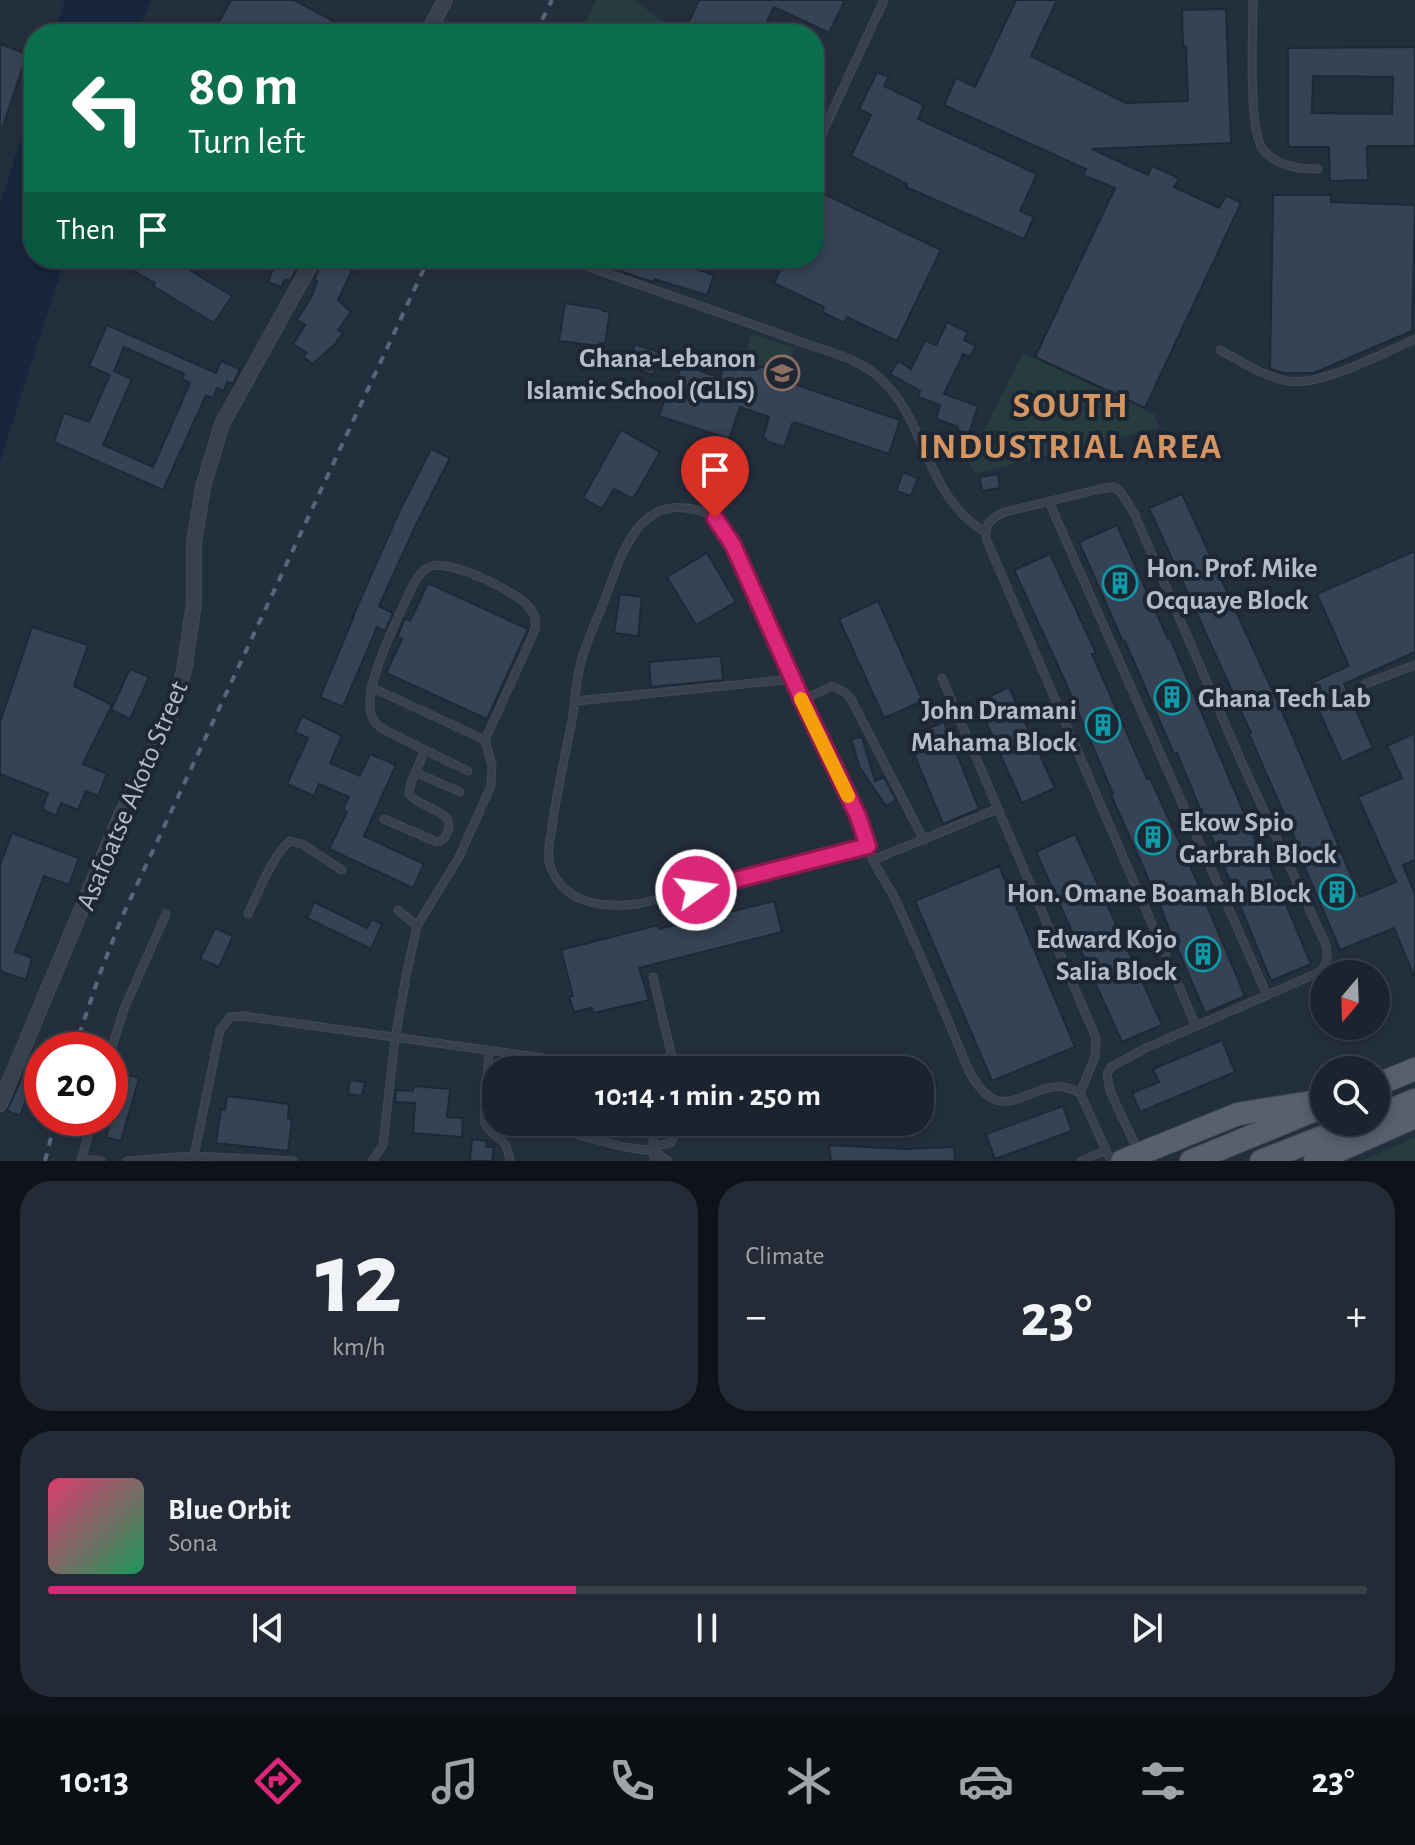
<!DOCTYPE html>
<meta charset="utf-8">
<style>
body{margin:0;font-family:"Alegreya Sans",sans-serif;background:#242b36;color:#f1f3f6;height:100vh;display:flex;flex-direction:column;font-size:30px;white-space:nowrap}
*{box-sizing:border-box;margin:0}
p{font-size:26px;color:#a0a4aa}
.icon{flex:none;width:44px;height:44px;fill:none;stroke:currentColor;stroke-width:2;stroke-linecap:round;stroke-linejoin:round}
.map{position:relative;height:1161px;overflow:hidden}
.sheet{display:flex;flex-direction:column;gap:20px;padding:20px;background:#0f1319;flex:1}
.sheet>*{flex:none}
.hud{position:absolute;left:24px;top:24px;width:800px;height:244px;border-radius:32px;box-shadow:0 4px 12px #0003,0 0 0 2px #39404a;background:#0b6e4f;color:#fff;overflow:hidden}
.needle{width:52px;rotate:199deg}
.tools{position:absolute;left:1310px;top:960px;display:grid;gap:16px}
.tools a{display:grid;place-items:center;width:80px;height:80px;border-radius:50%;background:#1b232e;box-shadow:0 4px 12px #0003,0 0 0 2px #39404a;font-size:40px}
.speed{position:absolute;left:24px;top:1032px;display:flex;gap:16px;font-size:40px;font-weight:700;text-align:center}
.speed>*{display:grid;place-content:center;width:104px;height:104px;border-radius:50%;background:#1b232e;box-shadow:0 4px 12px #0003,0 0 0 2px #39404a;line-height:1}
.speed .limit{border:12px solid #d22;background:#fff;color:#111}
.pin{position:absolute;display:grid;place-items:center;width:68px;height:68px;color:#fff;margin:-82px -34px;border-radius:50% 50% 50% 0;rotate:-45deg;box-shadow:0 0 8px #0007}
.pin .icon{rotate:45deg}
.me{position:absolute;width:88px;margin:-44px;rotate:76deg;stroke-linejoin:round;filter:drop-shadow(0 0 6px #0008)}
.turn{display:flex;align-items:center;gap:28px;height:168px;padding:0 32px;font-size:36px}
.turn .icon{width:104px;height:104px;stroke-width:2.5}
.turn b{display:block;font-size:56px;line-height:68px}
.then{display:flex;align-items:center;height:76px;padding:0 32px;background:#0003;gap:16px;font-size:30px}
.big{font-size:60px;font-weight:700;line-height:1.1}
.sheet .widget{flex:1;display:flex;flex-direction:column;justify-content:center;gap:12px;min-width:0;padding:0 28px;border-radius:32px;background:#242b36}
.sheet .dial{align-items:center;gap:0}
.dial b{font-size:104px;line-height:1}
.song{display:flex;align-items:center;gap:24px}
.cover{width:96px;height:96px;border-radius:12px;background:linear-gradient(135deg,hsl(340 70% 55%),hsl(150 70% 35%))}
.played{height:8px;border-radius:4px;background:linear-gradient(90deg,#db2777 40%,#39404a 40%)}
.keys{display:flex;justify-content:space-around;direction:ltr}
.heat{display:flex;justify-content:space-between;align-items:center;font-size:44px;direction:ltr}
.sheet .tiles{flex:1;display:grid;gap:20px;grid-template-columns:1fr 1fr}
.widget:last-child{grid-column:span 2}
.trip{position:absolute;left:482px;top:1056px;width:452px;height:80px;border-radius:32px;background:#1b232e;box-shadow:0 4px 12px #0003,0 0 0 2px #39404a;font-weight:700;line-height:80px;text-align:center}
.menu{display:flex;height:128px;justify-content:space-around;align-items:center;background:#0b0e12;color:#a0a4aa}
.menu .icon{width:56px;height:56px}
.menu .current{color:#db2777}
.menu b{font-size:36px;color:#f1f3f6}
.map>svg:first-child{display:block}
</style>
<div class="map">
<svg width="1415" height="1161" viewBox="0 0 1415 1161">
<rect width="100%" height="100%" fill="#242f3e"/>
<g fill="#263c3f">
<polygon points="596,0 633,0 676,30 674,34 594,34 584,26"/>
<polygon points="752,334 794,348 786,373 744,359"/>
<polygon points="1023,353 1154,414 1159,428 977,473 968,463"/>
<polygon points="1415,1137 1415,1161 1361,1161"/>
</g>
<g fill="#17263c">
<polygon points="65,0 151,0 137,34 54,34"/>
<polygon points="34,97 34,258 65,258 0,462 0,205"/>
</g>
<g fill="#364354" stroke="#1f2835" stroke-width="2" fill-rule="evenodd">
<polygon points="231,0 294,0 358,34 224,34 215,29"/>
<polygon points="699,0 845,0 829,33 774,7 761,34 686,34 688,29 686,28"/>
<polygon points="1016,0 1057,0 1031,56 1126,103 1188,101 1186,46 1183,46 1182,10 1226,9 1231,143 1092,149 1148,175 1152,166 1179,178 1174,187 1219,208 1226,195 1241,203 1145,408 1035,357 1115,188 1083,175 1086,169 944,105 956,78 975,87"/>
<polygon points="0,44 27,54 2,129 0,129"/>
<path d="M1415 47V146H1367L1368 180 1330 181 1329 147H1288V48ZM1313 76 1393 77 1392 114 1312 113Z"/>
<polygon points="877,72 889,77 884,86 924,105 918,119 1037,174 1020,211 1034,217 1024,239 906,187 907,184 851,156 871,115 859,109"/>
<polygon points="814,189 941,250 897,341 847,317 844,323 822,312 824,307 774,283 785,258 814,258"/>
<polygon points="1273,195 1331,195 1331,202 1413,205 1415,206 1412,331 1314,373 1284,373 1270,369"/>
<polygon points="142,258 170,258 232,296 214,323 153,286 155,283 135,272"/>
<polygon points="277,258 303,258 290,281 285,279 281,287 268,282"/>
<polygon points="324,258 358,258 338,300 351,312 338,330 343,333 335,344 313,364 303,357 307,353 293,344 305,325 297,320 312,296 317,281 314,279"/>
<polygon points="608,258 664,258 714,275 707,295 654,279 653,282 605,266"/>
<polygon points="565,303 603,309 603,311 610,312 605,343 600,343 599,346 559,341"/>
<polygon points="947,322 968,332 964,340 976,346 970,357 963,354 944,394 978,406 969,434 957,430 958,427 936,419 940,405 918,397 920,391 890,374 898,361 911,369 925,340 934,345 937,344"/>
<path d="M107 325 216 373 221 361 240 369 233 384 227 382 224 391 217 388 213 398 206 395 163 490 54 442 64 413 89 422 110 375 89 366ZM124 347 184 374 182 379 190 383 153 467 103 445 132 379 114 371Z"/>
<polygon points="635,344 661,353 653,375 628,367"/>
<polygon points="725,361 754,370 762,367 767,368 772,371 776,378 900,420 889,454 794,422 793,425 792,424 784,447 766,441 766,439 763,438 769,417 740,407 729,439 659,416 665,398 669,400 682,364 720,378"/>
<polygon points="621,430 660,452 633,499 614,489 602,509 583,498"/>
<polygon points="431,449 450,458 415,527 379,606 393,613 385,631 377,627 343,707 320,697 354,616 353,616 400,510"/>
<polygon points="903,472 918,478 911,496 896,491"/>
<polygon points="998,474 1000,488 982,491 979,477"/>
<polygon points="1182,494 1285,718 1360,897 1396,882 1358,797 1402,778 1387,746 1415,733 1415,860 1403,865 1415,894 1415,978 1394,928 1340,950 1297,849 1299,848 1249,734 1251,733 1149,508"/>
<polygon points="1117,525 1168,639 1170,638 1266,865 1269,864 1311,964 1271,981 1177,753 1174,754 1125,641 1123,642 1079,542"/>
<polygon points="1415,551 1415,652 1344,684 1373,748 1342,762 1307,685 1349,666 1317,594"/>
<polygon points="707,553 736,602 696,625 667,577"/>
<polygon points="1050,554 1096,653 1092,654 1147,779 1150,778 1196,879 1245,996 1205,1013 1162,912 1163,912 1111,795 1113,794 1065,681 1014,570"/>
<polygon points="428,583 528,629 487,719 386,673 402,639 397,637 405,618 410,621"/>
<polygon points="620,594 642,597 638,636 614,633"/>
<polygon points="878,601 923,701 884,718 839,619"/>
<polygon points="32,627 88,645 74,686 112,705 83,764 107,774 98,796 86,791 78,810 61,803 56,816 42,809 48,793 0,774 0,722"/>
<polygon points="721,656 723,680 651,687 649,662"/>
<polygon points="130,669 149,677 130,719 111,710"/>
<polygon points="1009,687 1055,788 1022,803 977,702"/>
<polygon points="302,716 342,736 330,763 360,776 370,754 396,765 364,836 424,864 413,888 329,849 347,812 343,810 349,797 319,784 314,796 287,784 308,738 295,732"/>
<polygon points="944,722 979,809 943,824 907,737"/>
<polygon points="862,737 875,781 884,777 896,800 886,806 860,768 851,739"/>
<polygon points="12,833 79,858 69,885 44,876 15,952 32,958 26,980 0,971 0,865"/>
<polygon points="1075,834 1162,1025 1122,1042 1036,852"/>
<polygon points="999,866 1075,1047 992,1081 915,901"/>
<polygon points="774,901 782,932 639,968 649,1000 594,1013 592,1008 574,1012 569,997 573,996 561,950 658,925 659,929"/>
<polygon points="314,902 367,928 372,919 382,924 371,949 307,918"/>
<polygon points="215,928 233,936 219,967 200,959"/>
<polygon points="1222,1040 1235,1072 1140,1112 1132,1093 1159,1082 1153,1069"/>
<polygon points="30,1059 39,1062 20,1116 7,1111"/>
<polygon points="926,1062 937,1084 927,1090 920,1076 920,1070 917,1070 916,1067"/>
<polygon points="122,1073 139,1078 121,1141 106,1137 109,1127 107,1126"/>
<polygon points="350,1080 365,1082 362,1096 348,1094"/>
<polygon points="414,1086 450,1089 447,1117 463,1118 462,1137 413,1133 415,1103 395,1102 396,1090 413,1091"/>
<polygon points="227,1096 289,1104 288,1118 292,1119 288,1151 216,1143 221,1109 225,1110"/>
<polygon points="1063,1106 1072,1131 995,1159 986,1134"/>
<polygon points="472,1139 487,1141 486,1147 494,1147 492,1161 470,1161"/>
<polygon points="829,1145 906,1149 954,1147 955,1161 831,1161"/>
</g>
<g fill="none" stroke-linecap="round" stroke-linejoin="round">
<g stroke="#414a57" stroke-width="9">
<g id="service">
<path d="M1253 0C1253 29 1248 127 1262 148 1274 165 1299 169 1318 169"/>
<polyline points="814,151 884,0"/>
<path d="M586 266C657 291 728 315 798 341 825 351 860 358 881 379 928 423 925 496 985 532"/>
<path d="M1220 350C1242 362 1263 376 1287 381 1318 387 1385 353 1415 339"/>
<polyline points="1049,502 1267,995"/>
<polyline points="942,678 1096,1038 1095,1057 1080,1093"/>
<polyline points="1365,684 1415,665"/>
<polyline points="371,687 485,740 492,765 491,786 459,857 417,926 407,971 395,1039 383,1145 372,1161"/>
<polyline points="802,700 832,686 845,692 851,699 924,840"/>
<polyline points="576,701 793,679"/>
<polyline points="425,750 468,771"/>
<polyline points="415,772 460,792"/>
<path d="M384 819 437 842C444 839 443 841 447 833 458 811 422 810 409 794L411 783 425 750 381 728C376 724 372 720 371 713 363 685 399 617 411 589 416 580 421 569 432 566 451 560 522 593 532 611 536 617 536 623 535 630L485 740"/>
<path d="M868 846 638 904C604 908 565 905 551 868 546 856 550 840 552 827 557 792 564 759 571 726 575 706 575 686 580 666 585 644 595 625 603 604 618 566 633 501 686 508 695 509 706 511 714 517 731 530 743 566 752 585 765 617 779 648 793 680 813 726 838 770 858 816 864 831 867 847 874 862 879 872 886 883 892 893 920 951 944 1011 969 1071 1006 1140 1034 1066 1080 1093L1111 1161"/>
<polyline points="873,860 997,809"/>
<polyline points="398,910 417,926"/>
<path d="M248 914C257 895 274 853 290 841L302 844 342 870"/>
<polyline points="653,977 675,1070"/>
<path d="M489 1051 484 1121C492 1141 506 1132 510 1161"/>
<polyline points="110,1053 124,1009 166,914"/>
<polyline points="541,1122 582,1136 624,1147 654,1151 668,1161"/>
<polyline points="650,1122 653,1137 654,1161"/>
<polyline points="654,1146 671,1143 676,1132 676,1122"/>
<path d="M1138 1151 1110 1091 1107 1074 1111 1067 1144 1049 1320 972C1328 962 1328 957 1326 945L1242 763 1134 513 1120 491 1113 487 1100 489 1005 512C991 518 983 525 987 541L1196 1026"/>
<polyline points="82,1159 101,1161"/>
<polyline points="81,1161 93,1118"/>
<polyline points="127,1161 194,1156"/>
<polyline points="293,1161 194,1156 220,1030 230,1017 243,1016 565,1061 597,1070"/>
<polyline points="1081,1161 1106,1150"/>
</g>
</g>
<g stroke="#414a57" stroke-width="16">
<g id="minor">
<polyline points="427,34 445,0"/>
<polyline points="0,1104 121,815 173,711 184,671 194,603 194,543 203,487 222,424 314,258"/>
</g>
</g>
<g stroke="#414a57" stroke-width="24">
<g id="primary">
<polyline points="1376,1085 1415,1069"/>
<polyline points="1376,1116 1415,1100"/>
<polyline points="1122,1161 1238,1114 1324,1100"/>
<polyline points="1191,1161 1315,1110"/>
<polyline points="1261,1161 1361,1122"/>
<polyline points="1315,1161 1415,1117"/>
</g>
</g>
<use href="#service" stroke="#38414e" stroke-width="7"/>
<use href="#minor" stroke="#38414e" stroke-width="14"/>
<use href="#primary" stroke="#56606e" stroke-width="22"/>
<g stroke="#5a6575" stroke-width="4" stroke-dasharray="8 8" stroke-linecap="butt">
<polyline points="535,34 552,0"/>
<polyline points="74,1050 99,976 122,917 429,258"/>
<polyline points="45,1161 56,1118"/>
</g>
</g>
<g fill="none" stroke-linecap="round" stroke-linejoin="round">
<g stroke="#8e194d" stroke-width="20">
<polyline id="route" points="696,890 868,846 858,816 802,700 733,545 715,518"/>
</g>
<use href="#route" stroke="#db2777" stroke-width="14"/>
<polyline stroke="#f59e0b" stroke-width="14" points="801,699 848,796"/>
</g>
<defs>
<g id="school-ring" transform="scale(1.8)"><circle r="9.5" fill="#1d2633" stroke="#8d6e63" stroke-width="1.5"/><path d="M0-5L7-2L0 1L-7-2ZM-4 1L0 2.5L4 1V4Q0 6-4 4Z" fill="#8d6e63"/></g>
<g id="building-ring" transform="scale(1.8)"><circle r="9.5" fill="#1d2633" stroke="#0f9aa8" stroke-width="1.5"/><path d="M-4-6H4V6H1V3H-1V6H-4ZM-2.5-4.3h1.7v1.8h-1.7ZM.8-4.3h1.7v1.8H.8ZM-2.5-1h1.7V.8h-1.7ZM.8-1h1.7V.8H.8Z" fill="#0f9aa8"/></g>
</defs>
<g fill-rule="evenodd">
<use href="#school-ring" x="782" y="373"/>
<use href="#building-ring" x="1120" y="583"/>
<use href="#building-ring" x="1172" y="697"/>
<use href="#building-ring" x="1103" y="725"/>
<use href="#building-ring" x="1153" y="837"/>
<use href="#building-ring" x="1337" y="892"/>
<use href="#building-ring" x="1203" y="954"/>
</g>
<g text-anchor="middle" stroke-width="8" stroke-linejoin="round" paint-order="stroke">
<g font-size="28" font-weight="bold" fill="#b4bcc9" stroke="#1d2633" text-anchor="end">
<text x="756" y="367">Ghana-Lebanon<tspan x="756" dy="32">Islamic School (GLIS)</tspan></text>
<text x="1146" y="577" text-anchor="start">Hon. Prof. Mike<tspan x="1146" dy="32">Ocquaye Block</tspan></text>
<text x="1198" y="707" text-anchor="start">Ghana Tech Lab</text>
<text x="1077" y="719">John Dramani<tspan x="1077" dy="32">Mahama Block</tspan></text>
<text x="1179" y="831" text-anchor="start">Ekow Spio<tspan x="1179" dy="32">Garbrah Block</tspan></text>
<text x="1311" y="902">Hon. Omane Boamah Block</text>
<text x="1177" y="948">Edward Kojo<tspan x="1177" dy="32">Salia Block</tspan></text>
</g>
<g font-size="28" fill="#b4bcc9" stroke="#1d2633">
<text transform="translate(131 795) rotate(-67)" y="10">Asafoatse Akoto Street</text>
</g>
<g font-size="36" font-weight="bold" letter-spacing="2" fill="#d59563" stroke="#1d2633">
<text x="1071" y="417">SOUTH<tspan x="1071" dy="41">INDUSTRIAL AREA</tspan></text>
</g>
</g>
</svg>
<div class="tools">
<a><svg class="needle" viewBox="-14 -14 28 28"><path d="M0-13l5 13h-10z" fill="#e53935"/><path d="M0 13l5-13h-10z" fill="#a0a4aa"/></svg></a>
<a><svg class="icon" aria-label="search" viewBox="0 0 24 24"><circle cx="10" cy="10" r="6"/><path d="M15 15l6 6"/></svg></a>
</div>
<div class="speed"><div class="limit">20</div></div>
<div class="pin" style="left:715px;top:518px;background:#d93025"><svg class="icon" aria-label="arrive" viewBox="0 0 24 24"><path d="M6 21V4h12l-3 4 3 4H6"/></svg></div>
<svg class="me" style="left:696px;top:890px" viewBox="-20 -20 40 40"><circle r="17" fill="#db2777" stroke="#fff" stroke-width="3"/><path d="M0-11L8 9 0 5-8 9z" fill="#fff"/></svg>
<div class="trip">10:14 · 1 min · 250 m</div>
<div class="hud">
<div class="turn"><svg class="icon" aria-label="left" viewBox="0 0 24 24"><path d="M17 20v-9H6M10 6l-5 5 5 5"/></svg><div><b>80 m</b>Turn left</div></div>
<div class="then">Then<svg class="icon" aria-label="arrive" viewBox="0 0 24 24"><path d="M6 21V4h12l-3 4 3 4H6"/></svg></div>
</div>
</div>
<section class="sheet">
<div class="tiles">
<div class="widget dial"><b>12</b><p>km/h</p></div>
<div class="widget"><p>Climate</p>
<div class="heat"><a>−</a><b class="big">23°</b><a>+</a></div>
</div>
<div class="widget">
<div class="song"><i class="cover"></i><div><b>Blue Orbit</b><p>Sona</p></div></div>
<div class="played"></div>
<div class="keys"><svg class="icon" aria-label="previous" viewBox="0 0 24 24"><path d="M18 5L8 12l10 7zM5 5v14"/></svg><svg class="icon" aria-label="pause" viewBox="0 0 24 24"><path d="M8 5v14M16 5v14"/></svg><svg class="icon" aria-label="next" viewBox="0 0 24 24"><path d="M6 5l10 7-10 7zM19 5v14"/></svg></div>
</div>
</div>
</section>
<nav class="menu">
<b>10:13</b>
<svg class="icon current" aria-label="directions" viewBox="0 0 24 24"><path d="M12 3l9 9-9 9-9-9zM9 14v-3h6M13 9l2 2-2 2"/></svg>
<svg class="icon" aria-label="music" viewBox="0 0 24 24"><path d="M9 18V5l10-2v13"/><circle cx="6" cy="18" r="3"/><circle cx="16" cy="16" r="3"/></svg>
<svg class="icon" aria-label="phone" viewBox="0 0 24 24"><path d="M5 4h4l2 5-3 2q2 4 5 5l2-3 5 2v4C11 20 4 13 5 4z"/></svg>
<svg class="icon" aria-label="climate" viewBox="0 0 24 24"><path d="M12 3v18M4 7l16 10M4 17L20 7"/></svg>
<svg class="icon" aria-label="car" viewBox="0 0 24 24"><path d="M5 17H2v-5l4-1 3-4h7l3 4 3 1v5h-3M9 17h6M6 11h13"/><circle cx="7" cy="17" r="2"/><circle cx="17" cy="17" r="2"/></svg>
<svg class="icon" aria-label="filters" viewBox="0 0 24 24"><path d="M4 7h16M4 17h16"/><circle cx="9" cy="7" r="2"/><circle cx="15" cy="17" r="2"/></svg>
<b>23°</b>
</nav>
